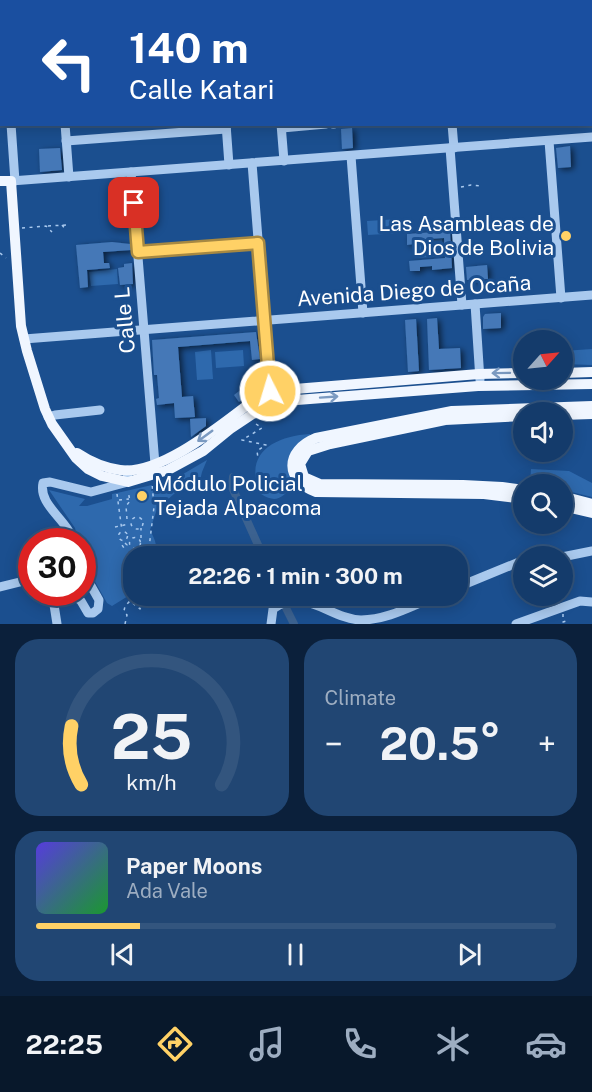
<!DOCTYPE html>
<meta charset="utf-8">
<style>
body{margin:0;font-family:"Public Sans",sans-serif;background:#214673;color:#f1f3f6;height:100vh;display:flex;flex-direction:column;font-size:22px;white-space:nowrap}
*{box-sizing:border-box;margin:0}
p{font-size:20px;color:#9dadc1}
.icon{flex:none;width:33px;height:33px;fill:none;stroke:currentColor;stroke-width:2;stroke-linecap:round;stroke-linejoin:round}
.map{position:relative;height:624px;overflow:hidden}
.sheet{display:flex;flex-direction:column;gap:15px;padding:15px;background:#0b203b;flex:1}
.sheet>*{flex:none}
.banner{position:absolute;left:0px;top:0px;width:592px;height:126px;box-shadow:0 3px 15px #0003,0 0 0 2px #33557e;background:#1a4fa0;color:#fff;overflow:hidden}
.needle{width:39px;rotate:63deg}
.tools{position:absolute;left:513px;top:330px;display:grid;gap:12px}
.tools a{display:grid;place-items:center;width:60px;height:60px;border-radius:50%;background:#143b6b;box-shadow:0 3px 15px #0003,0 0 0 2px #33557e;font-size:30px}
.speed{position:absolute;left:18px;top:528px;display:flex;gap:12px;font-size:30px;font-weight:700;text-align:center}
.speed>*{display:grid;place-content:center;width:78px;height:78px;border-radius:50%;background:#143b6b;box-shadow:0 3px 15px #0003,0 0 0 2px #33557e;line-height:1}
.speed .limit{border:9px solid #d22;background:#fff;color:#111}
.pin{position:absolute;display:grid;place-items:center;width:51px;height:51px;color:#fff;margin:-26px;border-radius:12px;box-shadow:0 3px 9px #0006}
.me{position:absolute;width:66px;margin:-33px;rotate:355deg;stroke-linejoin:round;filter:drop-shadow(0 0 4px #0008)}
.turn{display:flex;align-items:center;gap:21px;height:126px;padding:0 30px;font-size:27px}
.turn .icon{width:78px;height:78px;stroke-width:2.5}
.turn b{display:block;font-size:42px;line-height:51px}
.big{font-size:45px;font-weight:700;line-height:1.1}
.sheet .tile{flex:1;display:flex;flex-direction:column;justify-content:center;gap:9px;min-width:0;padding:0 21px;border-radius:24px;background:#214673}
.sheet .dial{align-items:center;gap:0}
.dial svg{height:156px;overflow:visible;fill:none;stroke:#33557e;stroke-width:7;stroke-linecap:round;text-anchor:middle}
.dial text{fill:#f1f3f6;stroke:none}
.song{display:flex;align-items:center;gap:18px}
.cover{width:72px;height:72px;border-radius:9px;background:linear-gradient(135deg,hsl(250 70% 55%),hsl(130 70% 35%))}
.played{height:6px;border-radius:3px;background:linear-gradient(90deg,#ffd166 20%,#33557e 20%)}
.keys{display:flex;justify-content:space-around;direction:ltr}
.heat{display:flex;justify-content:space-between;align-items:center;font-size:33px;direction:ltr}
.sheet .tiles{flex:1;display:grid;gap:15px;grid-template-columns:1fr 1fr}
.tile:last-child{grid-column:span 2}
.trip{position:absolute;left:123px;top:546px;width:345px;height:60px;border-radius:24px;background:#143b6b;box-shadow:0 3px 15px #0003,0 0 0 2px #33557e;font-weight:700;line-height:60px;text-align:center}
.menu{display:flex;height:96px;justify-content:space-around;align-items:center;background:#08182b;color:#9dadc1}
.menu .icon{width:42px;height:42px}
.menu .selected{color:#ffd166}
.menu b{font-size:27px;color:#f1f3f6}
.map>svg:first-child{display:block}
</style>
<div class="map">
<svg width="592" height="624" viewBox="0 0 592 624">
<defs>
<filter id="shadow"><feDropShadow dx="3" dy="2" stdDeviation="3" flood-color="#0009"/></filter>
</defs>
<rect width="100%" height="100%" fill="#1b4f8f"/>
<g fill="#2e69ad">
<polygon points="399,219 400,233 368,235 367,221"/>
<polygon points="442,239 443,256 417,258 415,241"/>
<polygon points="117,269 118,284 91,286 89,272"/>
<polygon points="592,349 592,365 563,364 563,351"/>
<polygon points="211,350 213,379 197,380 195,352"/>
<polygon points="243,350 244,366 216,368 215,352"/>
<path d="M310 434C309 455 287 464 291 487 282 499 275 503 261 494 242 454 274 436 310 434Z"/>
<path d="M207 460 202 472 199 485 175 493 157 509 150 530C155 540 158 545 155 556H134L133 593 112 606 107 603 84 562 82 542 78 541 75 528 49 490 85 499 79 506H87L112 499V494L117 493 152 485 151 491 156 490Z"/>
<polygon points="531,469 569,471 592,483 592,497 563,490 562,484 530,484"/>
</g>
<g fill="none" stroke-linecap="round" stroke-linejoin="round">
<g stroke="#3c6290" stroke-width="8">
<polyline points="233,477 232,487 263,556"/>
<polyline points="280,596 294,624"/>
</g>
</g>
<g fill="#4478b7" filter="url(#shadow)">
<polygon points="352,128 353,148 342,149 341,129"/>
<polygon points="570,146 571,167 558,168 556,148"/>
<polygon points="60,148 62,170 40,172 39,149"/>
<polygon points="450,231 452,268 432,270 432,266 420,267 420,271 410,271 409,261 445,258 444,238 414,240 414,244 407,245 407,234"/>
<polygon points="112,242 130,244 131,250 103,252 104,263 109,263 110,268 87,270 88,287 80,288 76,245"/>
<polygon points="132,263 133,284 120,285 118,268 124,267 124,264"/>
<polygon points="487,265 488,279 467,280 466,267"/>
<polygon points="501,313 501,328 483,329 483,317 485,314"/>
<polygon points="437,318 439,349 460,348 461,368 429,370 427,319"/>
<polygon points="416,319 419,371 408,372 405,320"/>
<polygon points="256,332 260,359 252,360 250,341 178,347 182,397 193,396 195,417 175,418 174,403 157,405 156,399 159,398 157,375 154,375 152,340"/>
<polygon points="261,371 262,383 239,402 234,395 256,378 256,372"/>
<polygon points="206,418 206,426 191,437 190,419"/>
</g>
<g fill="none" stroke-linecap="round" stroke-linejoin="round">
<g stroke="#a9c9ee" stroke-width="1.5" stroke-dasharray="3 4.5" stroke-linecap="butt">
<polyline points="484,2 504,0"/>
<polyline points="508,2 526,0"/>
<polyline points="0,69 2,70"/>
<polyline points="461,187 471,185 481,186"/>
<polyline points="62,225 66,230"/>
<polyline points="48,226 66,225"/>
<polyline points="22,228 46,226 52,232"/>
<polyline points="0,253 6,258"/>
<polyline points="256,424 262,428 242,440 266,445 257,451 258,458"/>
<polyline points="117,494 122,531"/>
<polyline points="119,500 129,499"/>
<circle cx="137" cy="523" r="6"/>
<polyline points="127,519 126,506 130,501 128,491"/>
<polyline points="115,527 129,524"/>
<circle cx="123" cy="536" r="4.5"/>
<circle cx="135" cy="543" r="5.5"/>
<polyline points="141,538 141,528"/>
<polygon points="125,543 127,545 124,548 122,545"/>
<polyline points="148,556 154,507 152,483"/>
<polyline points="563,614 563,622 566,621 566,624"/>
<polyline points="125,624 127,615 124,611 125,606 130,601 140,609 141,606 144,605 141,596"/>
</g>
<g stroke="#a9c9ee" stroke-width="9">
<polyline points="1,0 2,2"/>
<polyline points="55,0 56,2"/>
<polyline points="216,0 216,2"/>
<polyline points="272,0 272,2"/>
<polyline points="533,0 533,2"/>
<polyline points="436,2 455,0"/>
<polyline points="556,2 575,0"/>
<polyline points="591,53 592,53"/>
<polyline points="0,58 2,58"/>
<polyline points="591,105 592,105"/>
<polyline points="11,124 15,181"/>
<polyline points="65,124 69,177"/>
<polyline points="226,124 229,165"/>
<polyline points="281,124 284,161"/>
<polyline points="333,124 334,124"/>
<polyline points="452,124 454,148"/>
<polyline points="282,128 326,124"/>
<polyline points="66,141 226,129"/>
<polyline points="549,141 561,298"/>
<polyline points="450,148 462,305"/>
<polyline points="351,156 363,313"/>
<polyline points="252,163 270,391"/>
<polyline points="131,172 155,464"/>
<polyline points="11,181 592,137"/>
<polyline points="138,252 258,243"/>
<polyline points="475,304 480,380"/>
<polyline points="24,339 592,295"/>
<polyline points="48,417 55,415 100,410"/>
<path d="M73 542C69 520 38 506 43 483L50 482 91 492 128 482 127 470"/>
<polyline points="533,556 541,553 548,556"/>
<polyline points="562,557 592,551"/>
<polyline points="0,587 32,579"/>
<polyline points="458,587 524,560"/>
<polyline points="52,592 57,624"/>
<polyline points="69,592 81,601 88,613 93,613 98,609 99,600 82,570"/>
<path d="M271 624 273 609C304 585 329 619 361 620 388 620 413 605 437 596"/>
<polyline points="516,624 580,601 592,602"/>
</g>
<g stroke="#f0f6ff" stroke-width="10">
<polyline points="0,181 11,181 21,326 27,351 45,409 52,424 76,458 88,469 102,476 128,482 168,470 203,451 230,429 271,402 478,386 592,384"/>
<polyline points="562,373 592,372"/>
<polyline points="562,415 592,414"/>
<polyline points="524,416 445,420 330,444 308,451 300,464 304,477 320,484 463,485 502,487 524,490"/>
<path d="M77 453C89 461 105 468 120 470 163 476 229 418 262 394L270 391 479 374 524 373"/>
<polyline points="562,496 592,504"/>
<path d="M524 499 484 494 316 492C285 481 284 451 316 438L452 411 592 406"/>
<polyline points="562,506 592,513"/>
</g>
</g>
<defs><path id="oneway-shaft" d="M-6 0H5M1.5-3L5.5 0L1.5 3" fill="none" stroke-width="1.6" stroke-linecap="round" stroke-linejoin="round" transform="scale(1.5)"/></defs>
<g stroke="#7b9ac1">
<use href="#oneway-shaft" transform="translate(501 373) rotate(179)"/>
<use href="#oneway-shaft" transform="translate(329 397) rotate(-4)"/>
<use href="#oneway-shaft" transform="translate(205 436) rotate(144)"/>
</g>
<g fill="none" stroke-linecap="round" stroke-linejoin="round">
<g stroke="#a68842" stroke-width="15">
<polyline id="route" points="134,203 138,252 258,243 270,391"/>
</g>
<use href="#route" stroke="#ffd166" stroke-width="10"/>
</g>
<g fill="#ffd166" stroke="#1b4f8f" stroke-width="2">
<circle cx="566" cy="236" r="6"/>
<circle cx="142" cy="496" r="6"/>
</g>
<g text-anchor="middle" stroke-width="6" stroke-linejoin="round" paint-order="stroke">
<g font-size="21" fill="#fff" stroke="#1b4f8f" text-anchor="end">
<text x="554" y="231">Las Asambleas de<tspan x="554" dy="24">Dios de Bolivia</tspan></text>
<text x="154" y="491" text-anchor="start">Módulo Policial<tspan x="154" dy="24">Tejada Alpacoma</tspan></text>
</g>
<g font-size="21" fill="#fff" stroke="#1b4f8f">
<text transform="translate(414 291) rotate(-4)" y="7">Avenida Diego de Ocaña</text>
<text transform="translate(125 320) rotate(-95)" y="7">Calle L</text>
</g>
</g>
</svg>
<div class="tools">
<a><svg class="needle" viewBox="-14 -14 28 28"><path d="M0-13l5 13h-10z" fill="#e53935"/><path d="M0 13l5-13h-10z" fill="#9dadc1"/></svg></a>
<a><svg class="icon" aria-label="sound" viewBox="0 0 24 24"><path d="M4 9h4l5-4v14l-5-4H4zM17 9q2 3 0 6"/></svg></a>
<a><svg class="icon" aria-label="search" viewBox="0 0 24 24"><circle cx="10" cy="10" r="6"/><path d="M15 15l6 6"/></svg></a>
<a><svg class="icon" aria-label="layers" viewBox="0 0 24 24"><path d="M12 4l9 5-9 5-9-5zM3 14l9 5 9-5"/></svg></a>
</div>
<div class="speed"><div class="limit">30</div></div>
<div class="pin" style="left:134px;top:203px;background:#d93025"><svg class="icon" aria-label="arrive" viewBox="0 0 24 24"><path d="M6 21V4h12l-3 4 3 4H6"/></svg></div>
<svg class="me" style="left:270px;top:391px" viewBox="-20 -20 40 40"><circle r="17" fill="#ffd166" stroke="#fff" stroke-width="3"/><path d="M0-11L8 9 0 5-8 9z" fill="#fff"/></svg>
<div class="trip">22:26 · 1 min · 300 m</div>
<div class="banner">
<div class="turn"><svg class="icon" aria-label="left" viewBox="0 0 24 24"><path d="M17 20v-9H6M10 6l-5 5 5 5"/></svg><div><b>140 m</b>Calle Katari</div></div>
</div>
</div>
<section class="sheet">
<div class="tiles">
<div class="tile dial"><svg viewBox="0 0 100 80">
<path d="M14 69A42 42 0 1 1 86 69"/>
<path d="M14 69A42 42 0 0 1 9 39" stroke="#ffd166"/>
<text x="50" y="56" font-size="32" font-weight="700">25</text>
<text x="50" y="72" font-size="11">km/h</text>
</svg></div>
<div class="tile"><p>Climate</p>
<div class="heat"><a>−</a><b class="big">20.5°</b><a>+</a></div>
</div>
<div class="tile">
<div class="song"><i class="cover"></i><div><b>Paper Moons</b><p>Ada Vale</p></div></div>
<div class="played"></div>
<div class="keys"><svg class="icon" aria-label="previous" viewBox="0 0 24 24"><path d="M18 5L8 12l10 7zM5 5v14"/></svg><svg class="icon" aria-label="pause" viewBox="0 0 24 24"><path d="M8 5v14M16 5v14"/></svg><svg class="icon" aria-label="next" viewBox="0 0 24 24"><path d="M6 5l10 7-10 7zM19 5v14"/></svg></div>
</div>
</div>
</section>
<nav class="menu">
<b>22:25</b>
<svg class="icon selected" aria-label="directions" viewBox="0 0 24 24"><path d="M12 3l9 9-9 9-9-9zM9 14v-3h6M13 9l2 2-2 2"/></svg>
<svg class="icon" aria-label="music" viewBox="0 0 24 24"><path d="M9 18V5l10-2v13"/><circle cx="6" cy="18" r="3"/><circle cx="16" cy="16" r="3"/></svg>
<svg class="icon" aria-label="phone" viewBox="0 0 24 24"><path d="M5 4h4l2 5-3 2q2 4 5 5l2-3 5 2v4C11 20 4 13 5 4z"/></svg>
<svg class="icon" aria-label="climate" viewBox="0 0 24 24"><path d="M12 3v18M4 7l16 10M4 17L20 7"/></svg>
<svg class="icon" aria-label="car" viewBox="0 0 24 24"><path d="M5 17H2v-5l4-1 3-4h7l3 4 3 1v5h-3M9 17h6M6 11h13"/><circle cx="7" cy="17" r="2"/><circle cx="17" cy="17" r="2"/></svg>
</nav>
